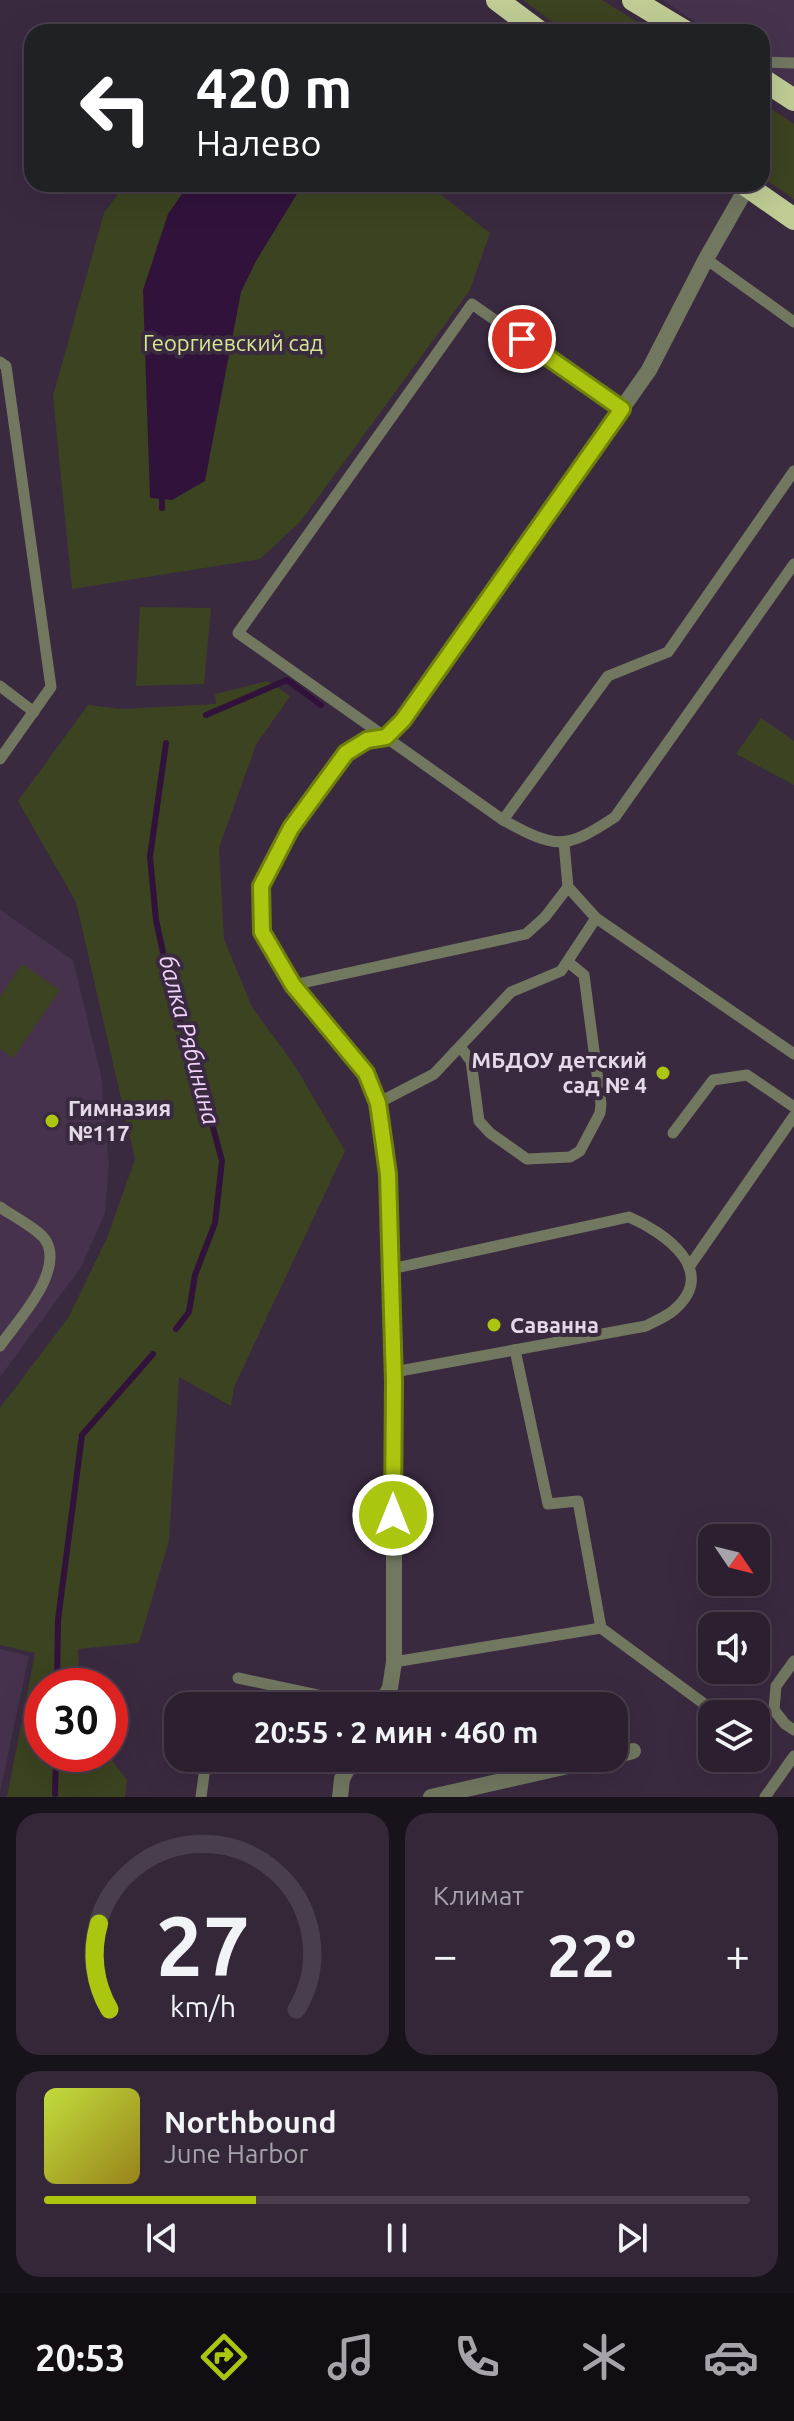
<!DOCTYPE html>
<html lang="ru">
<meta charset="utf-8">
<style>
body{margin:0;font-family:Ubuntu,sans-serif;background:#342838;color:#f1f3f6;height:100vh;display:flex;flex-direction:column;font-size:30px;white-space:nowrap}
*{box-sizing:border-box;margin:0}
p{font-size:26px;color:#a6a3ab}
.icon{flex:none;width:44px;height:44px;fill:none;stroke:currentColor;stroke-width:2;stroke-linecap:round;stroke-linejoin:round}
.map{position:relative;height:1797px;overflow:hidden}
.drawer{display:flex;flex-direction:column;gap:16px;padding:16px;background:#18121a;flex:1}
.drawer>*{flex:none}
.hud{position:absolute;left:24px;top:24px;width:746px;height:168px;border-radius:24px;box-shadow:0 8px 32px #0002,0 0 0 2px #483e4c;background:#202124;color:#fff;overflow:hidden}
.needle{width:52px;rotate:125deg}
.fabs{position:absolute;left:698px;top:1524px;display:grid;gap:16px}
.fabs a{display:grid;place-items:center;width:72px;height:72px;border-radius:16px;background:#2c2030;box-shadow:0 8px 32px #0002,0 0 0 2px #483e4c;font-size:40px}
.speed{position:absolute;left:24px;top:1668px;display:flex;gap:16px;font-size:40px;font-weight:700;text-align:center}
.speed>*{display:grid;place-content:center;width:104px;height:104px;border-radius:50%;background:#2c2030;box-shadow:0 8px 32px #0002,0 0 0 2px #483e4c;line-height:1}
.speed .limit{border:12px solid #d22;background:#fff;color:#111}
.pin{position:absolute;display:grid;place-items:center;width:68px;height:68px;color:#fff;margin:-34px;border:4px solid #fff;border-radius:50%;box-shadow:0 2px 8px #0007}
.me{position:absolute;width:88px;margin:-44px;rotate:0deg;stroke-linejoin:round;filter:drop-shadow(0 0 6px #0008)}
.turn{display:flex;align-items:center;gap:28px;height:168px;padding:0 40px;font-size:36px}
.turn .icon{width:104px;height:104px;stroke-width:2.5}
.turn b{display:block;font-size:56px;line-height:68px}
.big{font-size:60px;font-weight:700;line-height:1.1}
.drawer .tile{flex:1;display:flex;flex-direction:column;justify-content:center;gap:12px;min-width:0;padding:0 28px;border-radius:24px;background:#342838}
.drawer .dial{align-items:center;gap:0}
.dial svg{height:208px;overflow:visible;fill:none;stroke:#483e4c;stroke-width:7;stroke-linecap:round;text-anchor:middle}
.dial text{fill:#f1f3f6;stroke:none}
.song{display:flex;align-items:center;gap:24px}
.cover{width:96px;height:96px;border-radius:12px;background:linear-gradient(135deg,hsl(70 70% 55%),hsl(50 70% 35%))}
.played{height:8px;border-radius:4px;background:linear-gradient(90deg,#acc610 30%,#483e4c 30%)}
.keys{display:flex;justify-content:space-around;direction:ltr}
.heat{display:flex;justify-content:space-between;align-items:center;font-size:44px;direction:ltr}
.drawer .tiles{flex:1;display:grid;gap:16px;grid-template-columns:1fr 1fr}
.tile:last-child{grid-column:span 2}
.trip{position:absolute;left:164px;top:1692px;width:464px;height:80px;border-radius:24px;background:#2c2030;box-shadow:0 8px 32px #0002,0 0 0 2px #483e4c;font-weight:700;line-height:80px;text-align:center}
.dock{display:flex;height:128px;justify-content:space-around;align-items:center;background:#120d13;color:#a6a3ab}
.dock .icon{width:56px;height:56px}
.dock .current{color:#acc610}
.dock b{font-size:36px;color:#f1f3f6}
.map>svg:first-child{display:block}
</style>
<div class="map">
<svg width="794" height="1797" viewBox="0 0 794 1797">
<rect width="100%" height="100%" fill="#3a2a40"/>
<g fill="#46324d">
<polygon points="663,0 794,0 794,89 762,68 762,32 710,32"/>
<polygon points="0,910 73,960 101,1076 109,1166 105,1213 81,1267 0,1377"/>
<polygon points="0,1649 29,1656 0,1792"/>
</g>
<g fill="#3c4320">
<polygon points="523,0 602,0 653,32 566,32"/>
<polygon points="762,103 794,124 794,199 762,177"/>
<polygon points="125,184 427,184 490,233 470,290 300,522 260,559 72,589 53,396 104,213"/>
<polygon points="140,607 211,608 204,684 136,686"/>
<polygon points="268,681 290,696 256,745 219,848 224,939 252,1007 295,1066 345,1151 234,1387 231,1406 179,1377 169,1541 139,1643 78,1649 80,1686 42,1686 42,1754 107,1754 127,1780 125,1797 7,1797 35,1653 0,1645 0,1408 68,1318 107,1238 135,1159 76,902 18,801 88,705 122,709 216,704 215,694"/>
<polygon points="761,718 794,741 794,785 736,754"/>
<polygon points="22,964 60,990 13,1058 0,1049 0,997"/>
</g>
<polygon fill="#31123b" points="189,184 303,184 256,261 241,292 205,481 172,500 150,498 143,290 168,214"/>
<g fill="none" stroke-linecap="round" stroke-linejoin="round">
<g stroke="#31123b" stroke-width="6">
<polyline points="162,508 162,499"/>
<polyline points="206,715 287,680 321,705"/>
<polyline points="166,743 150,857 156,920 174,1003 200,1079 222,1161 215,1223 195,1275 189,1312 176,1329"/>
<polyline points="57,1686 58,1620 82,1435 153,1354"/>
<polyline points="55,1794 56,1754"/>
</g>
<g stroke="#727860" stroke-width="11">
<polyline points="762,62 794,63"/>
<polyline points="706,259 794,322"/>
<polyline points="0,362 6,366 51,687 0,759"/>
<path d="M622 409 472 304 238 633 503 820C556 849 565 850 615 817L794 564"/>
<polyline points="0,686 34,712"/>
<polyline points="503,820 608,676 668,652 794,471"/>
<polyline points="564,843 568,887 596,918 794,1054"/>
<polyline points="293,985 526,934 545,917 568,887"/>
<polyline points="461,1048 471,1061 479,1121 490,1133 527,1159 570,1157 580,1151 600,1113 601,1104 584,975 568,962"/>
<polyline points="378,1103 434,1074 511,992 561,971 596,918"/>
<polyline points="673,1133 713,1080 747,1075 794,1107"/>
<path d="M0 1207C11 1215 40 1230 46 1241 64 1272 18 1320 0 1346"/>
<polyline points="689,1267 794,1116"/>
<path d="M391 1269 629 1217C664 1232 720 1271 674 1310 666 1317 655 1321 646 1326L394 1372"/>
<polyline points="515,1350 548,1504 578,1501 601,1628"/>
<polyline points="394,1662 601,1628 718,1714"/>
<polyline points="238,1678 369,1706"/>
<polyline points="774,1710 776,1686 794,1661"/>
<polyline points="756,1717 774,1710 785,1724 794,1730"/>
<polyline points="201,1797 206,1760"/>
<polyline points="765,1797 794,1756"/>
</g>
<g stroke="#727860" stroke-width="16">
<polyline points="380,1706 390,1688 394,1662 394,1372 388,1174 378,1103 366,1073 293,985 262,932 261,886 291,828 346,753 367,740 386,737 403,720 649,370 706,259 747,187"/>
<polyline points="614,1756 633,1751"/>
<polyline points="340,1797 342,1779 353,1758"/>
<polyline points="431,1797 603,1758"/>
</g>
<g stroke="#bfcc94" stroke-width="22">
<polyline points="497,0 540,32"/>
<polyline points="633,0 686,32"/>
<polyline points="762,79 794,100"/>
<polyline points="744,184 794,219"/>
</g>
</g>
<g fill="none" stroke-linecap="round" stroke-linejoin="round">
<g stroke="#70810a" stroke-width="20">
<polyline id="route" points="393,1515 394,1382 388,1174 378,1103 366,1073 293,985 262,932 261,886 291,828 346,753 367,740 386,737 403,720 622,409 522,339"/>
</g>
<use href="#route" stroke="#acc610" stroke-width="14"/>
</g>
<g fill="#acc610" stroke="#3a2a40" stroke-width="3">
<circle cx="663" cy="1073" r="8"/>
<circle cx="52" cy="1121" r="8"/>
<circle cx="494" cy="1325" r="8"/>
</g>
<g text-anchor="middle" stroke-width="8" stroke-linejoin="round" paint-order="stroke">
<g font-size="22" fill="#d5e792" stroke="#3a2a40">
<text x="233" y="351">Георгиевский сад</text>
</g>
<g font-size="22" font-weight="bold" fill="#e4d9e8" stroke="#3a2a40" text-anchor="start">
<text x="647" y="1068" text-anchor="end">МБДОУ детский<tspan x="647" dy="25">сад № 4</tspan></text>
<text x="68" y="1116">Гимназия<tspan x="68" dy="25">№117</tspan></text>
<text x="510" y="1333">Саванна</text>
</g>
<g font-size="24" font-style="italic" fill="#f1d2fc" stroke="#3a2a40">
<text transform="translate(189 1040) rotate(75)" y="8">балка Рябинина</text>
</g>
</g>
</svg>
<div class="fabs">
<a><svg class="needle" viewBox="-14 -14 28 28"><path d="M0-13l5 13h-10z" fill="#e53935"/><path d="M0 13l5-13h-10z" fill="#a6a3ab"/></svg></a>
<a><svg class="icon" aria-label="sound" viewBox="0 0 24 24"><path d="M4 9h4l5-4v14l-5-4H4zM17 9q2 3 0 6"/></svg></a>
<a><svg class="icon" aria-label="layers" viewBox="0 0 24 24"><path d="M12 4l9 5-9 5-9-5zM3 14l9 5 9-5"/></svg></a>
</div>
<div class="speed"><div class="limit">30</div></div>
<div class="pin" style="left:522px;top:339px;background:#d93025"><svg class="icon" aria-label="arrive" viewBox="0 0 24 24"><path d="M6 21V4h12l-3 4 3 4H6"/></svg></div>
<svg class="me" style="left:393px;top:1515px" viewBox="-20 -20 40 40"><circle r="17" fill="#acc610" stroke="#fff" stroke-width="3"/><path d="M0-11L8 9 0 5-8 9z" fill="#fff"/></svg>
<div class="trip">20:55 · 2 мин · 460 m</div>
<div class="hud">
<div class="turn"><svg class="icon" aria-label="left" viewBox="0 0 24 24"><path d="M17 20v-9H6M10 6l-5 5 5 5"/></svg><div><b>420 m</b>Налево</div></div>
</div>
</div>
<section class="drawer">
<div class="tiles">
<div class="tile dial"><svg viewBox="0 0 100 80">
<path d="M14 69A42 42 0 1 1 86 69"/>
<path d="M14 69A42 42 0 0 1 10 36" stroke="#acc610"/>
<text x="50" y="56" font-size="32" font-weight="700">27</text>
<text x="50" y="72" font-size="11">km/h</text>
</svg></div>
<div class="tile"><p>Климат</p>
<div class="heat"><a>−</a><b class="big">22°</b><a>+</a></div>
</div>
<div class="tile">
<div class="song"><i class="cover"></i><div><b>Northbound</b><p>June Harbor</p></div></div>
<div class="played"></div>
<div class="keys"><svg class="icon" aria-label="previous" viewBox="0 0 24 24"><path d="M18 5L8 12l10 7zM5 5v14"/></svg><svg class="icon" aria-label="pause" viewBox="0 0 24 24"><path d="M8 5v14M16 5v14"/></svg><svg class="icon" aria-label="next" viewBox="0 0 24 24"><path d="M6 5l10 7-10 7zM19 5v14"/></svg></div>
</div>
</div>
</section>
<nav class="dock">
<b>20:53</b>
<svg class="icon current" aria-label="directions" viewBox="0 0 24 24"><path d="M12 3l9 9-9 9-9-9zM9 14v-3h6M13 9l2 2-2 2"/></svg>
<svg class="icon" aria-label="music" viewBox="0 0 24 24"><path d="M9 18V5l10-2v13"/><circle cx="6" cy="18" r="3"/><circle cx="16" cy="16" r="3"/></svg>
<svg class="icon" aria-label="phone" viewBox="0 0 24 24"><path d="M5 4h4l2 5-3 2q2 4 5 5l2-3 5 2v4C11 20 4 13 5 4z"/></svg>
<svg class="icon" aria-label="climate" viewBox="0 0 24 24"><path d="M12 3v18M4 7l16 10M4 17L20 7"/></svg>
<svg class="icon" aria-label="car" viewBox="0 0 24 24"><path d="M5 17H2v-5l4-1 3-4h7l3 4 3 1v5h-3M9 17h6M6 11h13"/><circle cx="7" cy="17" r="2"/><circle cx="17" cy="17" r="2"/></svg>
</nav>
